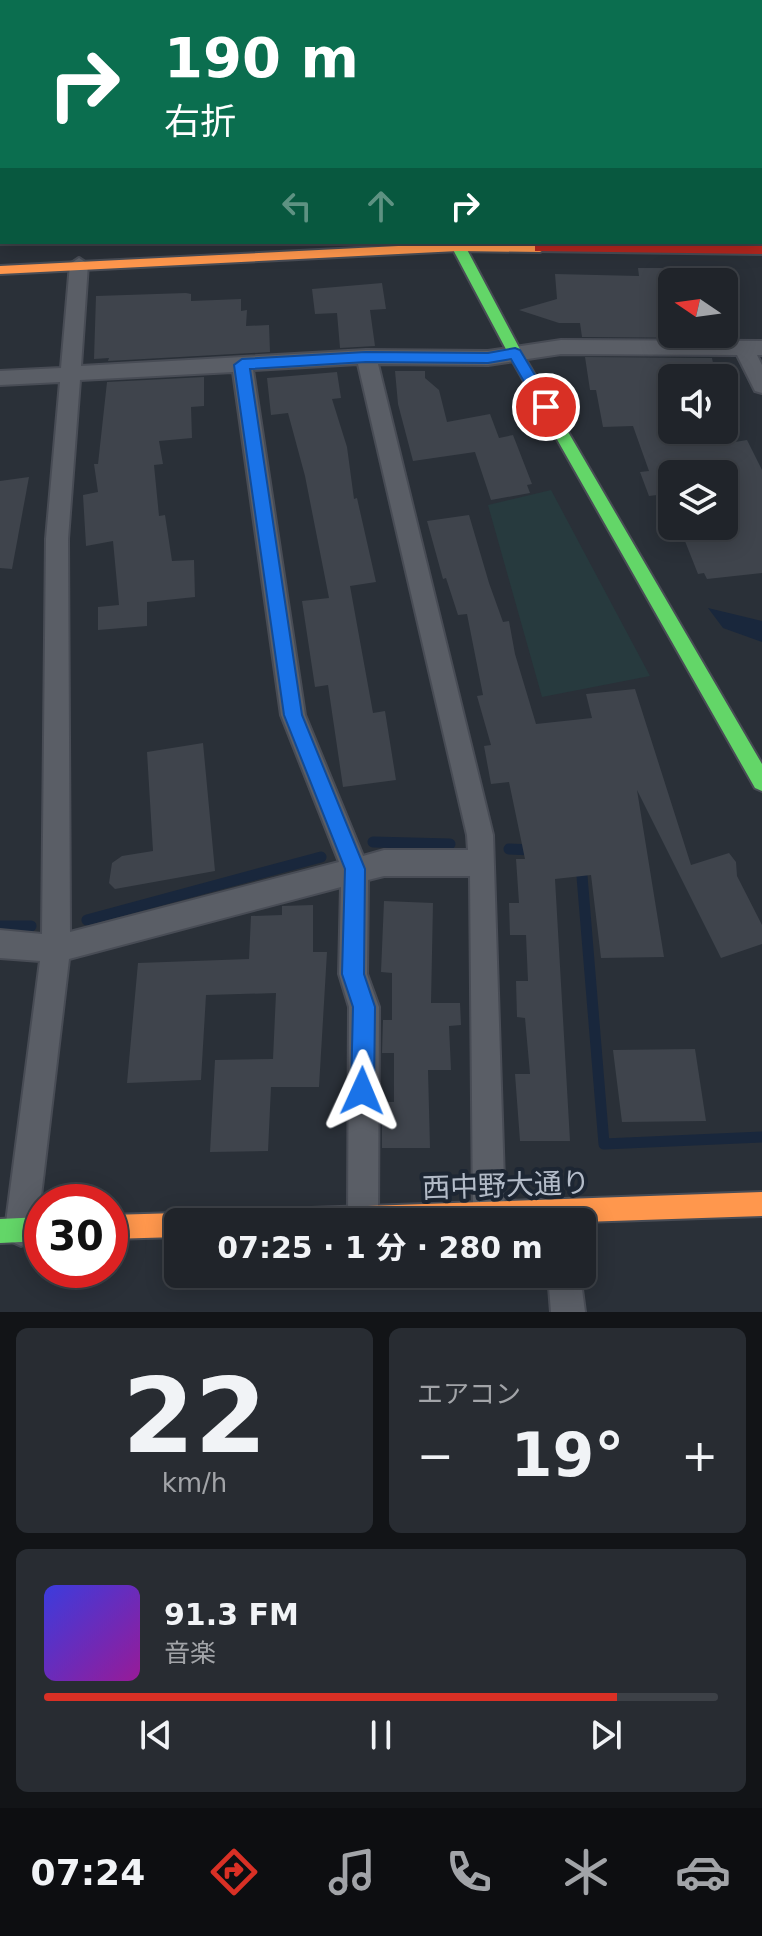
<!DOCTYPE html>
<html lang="ja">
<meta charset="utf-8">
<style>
body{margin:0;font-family:"DejaVu Sans","Noto Sans JP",sans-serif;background:#282c32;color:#f1f3f6;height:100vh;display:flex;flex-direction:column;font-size:30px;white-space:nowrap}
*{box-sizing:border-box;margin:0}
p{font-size:26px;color:#a2a4a8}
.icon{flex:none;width:44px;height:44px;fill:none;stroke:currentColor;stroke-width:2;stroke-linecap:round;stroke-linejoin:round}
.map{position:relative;height:1312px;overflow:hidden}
.side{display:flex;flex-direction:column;gap:16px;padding:16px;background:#121417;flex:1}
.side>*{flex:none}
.hud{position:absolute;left:0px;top:0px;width:762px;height:244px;box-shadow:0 4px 20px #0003,0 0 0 2px #3d4147;background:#0b6e4f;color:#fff;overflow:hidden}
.needle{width:52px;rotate:283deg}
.controls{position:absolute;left:658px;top:268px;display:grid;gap:16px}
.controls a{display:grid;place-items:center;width:80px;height:80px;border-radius:12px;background:#20242a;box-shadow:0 4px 20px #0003,0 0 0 2px #3d4147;font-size:40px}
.speed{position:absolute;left:24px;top:1184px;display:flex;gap:16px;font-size:40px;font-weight:700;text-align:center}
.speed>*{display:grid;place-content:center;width:104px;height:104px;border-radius:50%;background:#20242a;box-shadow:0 4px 20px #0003,0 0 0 2px #3d4147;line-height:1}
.speed .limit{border:12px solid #d22;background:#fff;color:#111}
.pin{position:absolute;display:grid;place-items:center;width:68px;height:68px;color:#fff;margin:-34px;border:4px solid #fff;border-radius:50%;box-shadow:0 2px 8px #0007}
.me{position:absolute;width:88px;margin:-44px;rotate:1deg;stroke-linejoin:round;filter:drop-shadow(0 0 6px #0008)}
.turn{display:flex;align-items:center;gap:28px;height:168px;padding:0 32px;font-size:36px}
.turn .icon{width:104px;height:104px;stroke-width:2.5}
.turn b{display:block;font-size:56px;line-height:68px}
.lanes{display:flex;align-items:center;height:76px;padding:0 32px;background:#0003;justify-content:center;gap:40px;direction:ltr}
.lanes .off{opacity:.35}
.big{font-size:60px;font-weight:700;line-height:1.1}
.side .widget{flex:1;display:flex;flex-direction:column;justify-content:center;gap:12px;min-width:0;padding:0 28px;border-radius:12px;background:#282c32}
.side .dial{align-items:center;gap:0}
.dial b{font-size:104px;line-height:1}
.song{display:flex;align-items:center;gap:24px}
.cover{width:96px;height:96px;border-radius:12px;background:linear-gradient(135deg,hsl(240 70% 55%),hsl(300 70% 35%))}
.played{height:8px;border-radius:4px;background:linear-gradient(90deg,#d93025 85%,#3d4147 85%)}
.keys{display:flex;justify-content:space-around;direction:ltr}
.heat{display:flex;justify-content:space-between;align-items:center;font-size:44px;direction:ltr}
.side .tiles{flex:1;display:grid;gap:16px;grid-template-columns:1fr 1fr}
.widget:last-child{grid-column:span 2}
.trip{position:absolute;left:164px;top:1208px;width:432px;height:80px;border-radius:12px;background:#20242a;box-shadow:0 4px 20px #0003,0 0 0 2px #3d4147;font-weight:700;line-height:80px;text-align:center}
.tabs{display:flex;height:128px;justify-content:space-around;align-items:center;background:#0d0e11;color:#a2a4a8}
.tabs .icon{width:56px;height:56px}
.tabs .current{color:#d93025}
.tabs b{font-size:36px;color:#f1f3f6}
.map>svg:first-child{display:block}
</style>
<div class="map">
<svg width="762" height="1312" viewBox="0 0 762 1312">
<rect width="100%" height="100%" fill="#2a3038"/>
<polygon fill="#273a3e" points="551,490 650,676 542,697 488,505"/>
<polygon fill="#19273c" points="708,608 762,621 762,642 723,628"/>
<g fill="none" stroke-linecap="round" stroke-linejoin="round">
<g stroke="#19273c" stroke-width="11">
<polyline points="373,842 450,844"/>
<polyline points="509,849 533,850"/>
<polyline points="581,864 604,1144 762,1137"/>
<polyline points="87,920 321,857"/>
<polyline points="0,926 31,926"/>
</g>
</g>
<g fill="#3f444c">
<polygon points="638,268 672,268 672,334 708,334 709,338 582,337 580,323 559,323 519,310 557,299 555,274 639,276"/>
<polygon points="382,283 386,309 370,310 375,346 340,348 337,313 315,314 312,289"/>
<polygon points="186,293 191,294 191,301 241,299 241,311 247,310 246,326 269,325 270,352 108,361 109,358 94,359 96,296"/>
<polygon points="585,357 712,358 716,378 672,378 672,430 726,430 729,443 747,440 762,470 762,573 707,579 704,573 698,574 679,526 724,526 724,474 672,474 672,526 668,526 657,495 649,496 640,472 649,471 633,426 603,427 596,390 590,390"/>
<polygon points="395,371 425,371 425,378 439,390 447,422 490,414 499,438 513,435 532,484 527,485 530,493 491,500 475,452 413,461 398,404"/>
<polygon points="337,372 341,398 332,399 347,447 354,499 357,498 376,582 350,586 373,713 385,711 396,780 343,787 328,685 315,687 302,601 329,598 305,476 288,413 271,415 267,378"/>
<polygon points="204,377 204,406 191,407 192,438 159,441 163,464 154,465 159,516 165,515 172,561 194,560 195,597 147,602 147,626 98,630 98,607 119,605 113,541 86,546 83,495 98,492 94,464 98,464 107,382"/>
<polygon points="29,477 12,569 0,568 0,481"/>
<polygon points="469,515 489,583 503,622 509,621 515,654 536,724 592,718 586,694 635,689 691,865 729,853 736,862 737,876 762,925 762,944 721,958 637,790 664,957 601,958 591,875 555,879 570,1141 520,1141 515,1074 530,1074 525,1018 517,1017 516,981 528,981 526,935 510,935 509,903 519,903 516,859 525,859 509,782 491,784 484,746 491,745 477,696 483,695 467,614 458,615 446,578 443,579 427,521"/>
<polygon points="203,743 215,871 115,889 109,883 112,863 122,856 153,851 147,752"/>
<polygon points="384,901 433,903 431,1003 460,1003 461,1025 449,1026 451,1070 428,1070 430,1148 382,1148 382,1102 394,1102 394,1053 382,1053 383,1020 392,1020 392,973 381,972"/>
<polygon points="313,905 313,952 327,952 319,1087 271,1087 268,1151 210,1152 215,1060 273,1059 276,993 206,995 201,1080 127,1083 138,963 249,959 251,916 282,915 282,906"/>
<polygon points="695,1049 706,1121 622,1122 613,1050"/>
</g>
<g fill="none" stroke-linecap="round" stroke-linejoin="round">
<g stroke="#484c55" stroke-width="4">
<g id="street">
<rect x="137" y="0" width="14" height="2"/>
<polygon points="488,0 503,0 504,2 489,2"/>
<polygon points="621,0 636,0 637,2 622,2"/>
<rect x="760" y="37" width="2" height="10"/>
<polygon points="762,67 762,77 760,78 760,68"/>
<polygon points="2,70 2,80 0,81 0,71"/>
<rect x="760" y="127" width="2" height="10"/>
<rect x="760" y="195" width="2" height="10"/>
<path d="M79 258 88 264 81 366 366 350 488 351 561 340 762 341V355H757L762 365V393L755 391 737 355 561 354 488 365 378 364 493 835 505 1213 501 1222H477L473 1213 470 876H384L368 880 367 974 379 1007 378 1222H350L348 1218 349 1007 339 974 341 887 69 959 37 1230 32 1241 21 1246 10 1241 5 1230 40 961 0 958V930L42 934 46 539 60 382 0 385V371L61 368 70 264ZM358 364 467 835 468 850H384L363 856 305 715 253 370ZM233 372 281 715 339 862 70 932 68 539 80 380Z"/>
<polygon points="548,1274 580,1274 585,1312 551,1312"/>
</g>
</g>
<g stroke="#484c55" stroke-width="4">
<g id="fast">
<polygon points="449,242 463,242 522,353 762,764 762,791 755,788 508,353"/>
<polygon points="42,1217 42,1241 0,1243 0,1219"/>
</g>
</g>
<g stroke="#484c55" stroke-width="4">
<g id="slow">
<polygon points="458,243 540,244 547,248 540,252 458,251 0,274 0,266"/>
<polygon points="762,1192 762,1216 582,1222 239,1222 242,1213 251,1210"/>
<polygon points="178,1213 187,1216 189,1222 178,1222 178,1237 110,1239 110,1215"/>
</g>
</g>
<g stroke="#484c55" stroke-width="4">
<g id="jam">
<polygon points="325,0 335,0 337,2 325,2"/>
<polygon points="540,244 762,246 762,254 535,251 535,245"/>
</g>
</g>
<use href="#street" fill="#5a5e66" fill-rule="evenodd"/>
<use href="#fast" fill="#63d668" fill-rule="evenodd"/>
<use href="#slow" fill="#ff974d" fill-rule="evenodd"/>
<use href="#jam" fill="#b3261e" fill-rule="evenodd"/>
</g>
<polygon fill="#1a73e8" stroke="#114b97" stroke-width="2" points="515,348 520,350 554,407 551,411 541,411 511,359 488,363 366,362 250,369 302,715 365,869 364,974 375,1007 374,1091 370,1099 362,1102 354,1099 351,1091 353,1007 342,974 345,869 284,715 234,365 242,359 366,352 488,353"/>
<g text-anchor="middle" stroke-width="8" stroke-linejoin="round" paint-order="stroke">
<g font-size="28" fill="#b4bcc9" stroke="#1d2633">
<text transform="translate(506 1185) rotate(-2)" y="10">西中野大通り</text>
</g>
</g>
</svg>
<div class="controls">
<a><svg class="needle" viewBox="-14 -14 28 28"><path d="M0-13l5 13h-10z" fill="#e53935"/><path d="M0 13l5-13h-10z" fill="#a2a4a8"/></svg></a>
<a><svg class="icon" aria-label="sound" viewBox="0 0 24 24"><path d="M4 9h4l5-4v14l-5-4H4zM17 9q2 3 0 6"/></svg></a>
<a><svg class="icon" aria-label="layers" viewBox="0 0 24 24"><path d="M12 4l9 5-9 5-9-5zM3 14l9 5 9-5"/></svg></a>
</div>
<div class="speed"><div class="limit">30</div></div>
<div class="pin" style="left:546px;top:407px;background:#d93025"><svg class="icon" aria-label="arrive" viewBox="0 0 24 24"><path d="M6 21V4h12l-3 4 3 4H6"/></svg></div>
<svg class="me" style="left:362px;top:1091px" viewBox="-20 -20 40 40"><path d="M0-17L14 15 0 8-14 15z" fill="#1a73e8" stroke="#fff" stroke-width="4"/></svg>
<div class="trip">07:25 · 1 分 · 280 m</div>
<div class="hud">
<div class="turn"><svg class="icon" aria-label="right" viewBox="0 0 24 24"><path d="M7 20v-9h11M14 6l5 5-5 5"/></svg><div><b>190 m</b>右折</div></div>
<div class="lanes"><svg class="icon off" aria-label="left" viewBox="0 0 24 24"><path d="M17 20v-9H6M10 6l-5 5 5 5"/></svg><svg class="icon off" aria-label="ahead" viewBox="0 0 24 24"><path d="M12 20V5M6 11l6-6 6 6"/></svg><svg class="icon" aria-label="right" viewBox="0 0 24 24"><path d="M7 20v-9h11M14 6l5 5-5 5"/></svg></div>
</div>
</div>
<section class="side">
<div class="tiles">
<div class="widget dial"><b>22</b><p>km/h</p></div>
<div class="widget"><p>エアコン</p>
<div class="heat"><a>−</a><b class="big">19°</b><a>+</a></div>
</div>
<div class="widget">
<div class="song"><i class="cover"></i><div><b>91.3 FM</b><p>音楽</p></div></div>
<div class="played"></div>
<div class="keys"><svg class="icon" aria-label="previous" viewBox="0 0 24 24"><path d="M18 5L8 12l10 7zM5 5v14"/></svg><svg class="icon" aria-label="pause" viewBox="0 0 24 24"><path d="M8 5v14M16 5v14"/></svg><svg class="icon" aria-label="next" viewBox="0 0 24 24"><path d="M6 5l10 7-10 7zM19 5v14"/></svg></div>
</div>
</div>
</section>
<nav class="tabs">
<b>07:24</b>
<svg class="icon current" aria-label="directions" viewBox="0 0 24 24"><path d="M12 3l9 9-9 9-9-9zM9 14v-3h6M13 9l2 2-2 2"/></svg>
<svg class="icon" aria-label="music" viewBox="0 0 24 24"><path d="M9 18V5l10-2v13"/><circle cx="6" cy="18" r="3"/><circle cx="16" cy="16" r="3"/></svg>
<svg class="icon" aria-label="phone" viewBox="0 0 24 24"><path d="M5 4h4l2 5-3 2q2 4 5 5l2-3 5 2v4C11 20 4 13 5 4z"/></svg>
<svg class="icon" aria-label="climate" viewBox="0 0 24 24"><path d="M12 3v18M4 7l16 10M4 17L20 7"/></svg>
<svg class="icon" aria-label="car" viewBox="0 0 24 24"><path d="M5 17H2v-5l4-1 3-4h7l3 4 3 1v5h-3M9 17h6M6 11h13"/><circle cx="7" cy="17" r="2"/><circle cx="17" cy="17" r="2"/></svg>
</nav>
